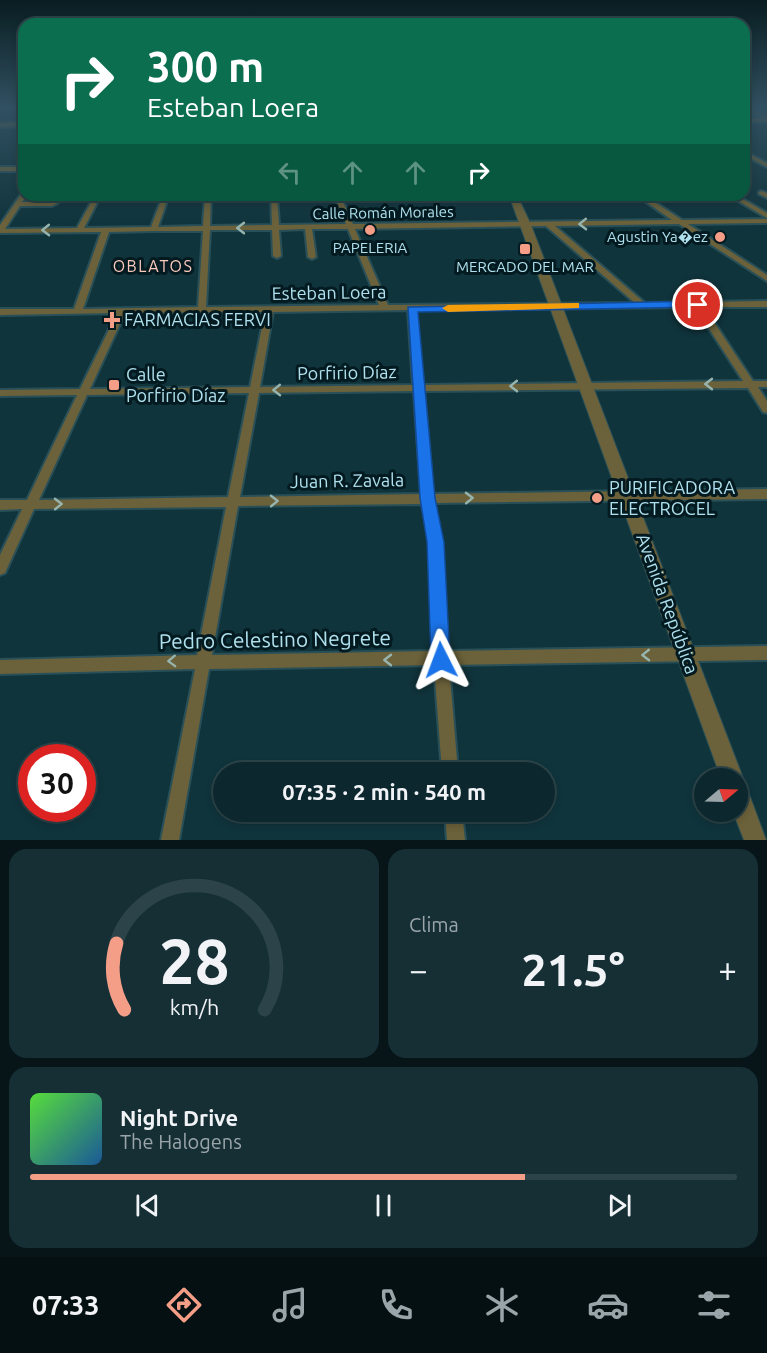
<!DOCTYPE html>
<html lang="es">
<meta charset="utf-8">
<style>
body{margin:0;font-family:Ubuntu,sans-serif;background:#152f35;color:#f1f3f6;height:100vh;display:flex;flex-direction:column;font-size:22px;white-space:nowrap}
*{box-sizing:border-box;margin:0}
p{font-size:20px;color:#9aa5aa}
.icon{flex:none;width:33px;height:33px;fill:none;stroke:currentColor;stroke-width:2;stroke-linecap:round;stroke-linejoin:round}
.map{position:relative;height:840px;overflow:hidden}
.side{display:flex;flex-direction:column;gap:9px;padding:9px;background:#071519;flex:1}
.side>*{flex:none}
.top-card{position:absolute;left:18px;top:18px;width:732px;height:183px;border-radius:18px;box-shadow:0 3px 9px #0003,0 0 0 2px #2c4449;background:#0b6e4f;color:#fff;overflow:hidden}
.needle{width:39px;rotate:71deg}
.fabs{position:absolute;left:694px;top:768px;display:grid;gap:12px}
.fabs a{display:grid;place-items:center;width:54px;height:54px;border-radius:50%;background:#0c272d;box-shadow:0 3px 9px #0003,0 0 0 2px #2c4449;font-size:30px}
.speed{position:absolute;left:18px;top:744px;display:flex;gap:12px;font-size:30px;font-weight:700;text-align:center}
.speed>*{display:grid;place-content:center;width:78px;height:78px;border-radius:50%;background:#0c272d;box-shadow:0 3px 9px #0003,0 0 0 2px #2c4449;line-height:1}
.speed .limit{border:9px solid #d22;background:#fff;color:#111}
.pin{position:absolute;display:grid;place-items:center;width:51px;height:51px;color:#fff;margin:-26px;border:3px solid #fff;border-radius:50%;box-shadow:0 2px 6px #0007}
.me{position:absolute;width:66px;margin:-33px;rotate:357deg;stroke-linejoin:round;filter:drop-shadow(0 0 4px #0008)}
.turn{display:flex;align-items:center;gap:21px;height:126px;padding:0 30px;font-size:27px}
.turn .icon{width:78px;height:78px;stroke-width:2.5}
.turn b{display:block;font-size:42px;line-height:51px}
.lanes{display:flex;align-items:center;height:57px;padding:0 30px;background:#0003;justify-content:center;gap:30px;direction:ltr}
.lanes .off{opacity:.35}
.big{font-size:45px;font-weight:700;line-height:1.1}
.side .card{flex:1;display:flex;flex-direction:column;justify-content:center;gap:9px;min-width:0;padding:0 21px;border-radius:18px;background:#152f35}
.side .dial{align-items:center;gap:0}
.dial svg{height:156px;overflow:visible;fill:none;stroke:#2c4449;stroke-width:7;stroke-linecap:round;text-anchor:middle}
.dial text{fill:#f1f3f6;stroke:none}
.song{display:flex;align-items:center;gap:18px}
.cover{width:72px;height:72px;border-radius:9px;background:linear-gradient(135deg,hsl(110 70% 55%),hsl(210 70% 35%))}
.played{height:6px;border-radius:3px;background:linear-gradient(90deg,#f49e88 70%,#2c4449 70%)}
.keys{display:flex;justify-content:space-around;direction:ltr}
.heat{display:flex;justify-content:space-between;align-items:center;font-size:33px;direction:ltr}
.side .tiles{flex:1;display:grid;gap:9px;grid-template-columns:1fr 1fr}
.card:last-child{grid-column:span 2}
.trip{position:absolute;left:213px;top:762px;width:342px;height:60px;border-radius:30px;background:#0c272d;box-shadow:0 3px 9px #0003,0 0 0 2px #2c4449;font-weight:700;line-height:60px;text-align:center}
.tabs{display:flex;height:96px;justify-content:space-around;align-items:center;background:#051012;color:#9aa5aa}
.tabs .icon{width:42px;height:42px}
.tabs .selected{color:#f49e88}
.tabs b{font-size:27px;color:#f1f3f6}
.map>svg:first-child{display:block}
</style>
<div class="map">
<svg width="767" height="840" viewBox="0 0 767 840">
<rect width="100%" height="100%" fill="#10343c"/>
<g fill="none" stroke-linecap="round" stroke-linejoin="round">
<g stroke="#295058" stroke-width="4">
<g id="minor">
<polygon points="744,106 767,116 767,122 744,122 744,118 763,118 744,109"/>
<polygon points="24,122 24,126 0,127 0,123"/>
<polygon points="744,151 767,163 767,167 744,155"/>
<rect x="0" y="167" width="24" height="4"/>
<polygon points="761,191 767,193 767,198 759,194 759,192"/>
<path d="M24 192V195H27L22 202H51L55 197 60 198 58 203 52 206H20L5 229 77 228 95 195H101L84 228 151 227 163 195H169L158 227 203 226 205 195H211L210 226 272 225 271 195H277L279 225 346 224 334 195H340L353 224 672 220 636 195H644L682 220 767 219V223L688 224 767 275V281L679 224 555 226 645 303 767 301V307H704L753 381H767V387H758L767 401V413L763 412 748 388 424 391 433 494 767 489V499L434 503 441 542 448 651 767 646V660L449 665 458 772H442L434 665 209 669 179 840H161L195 669 0 674V660L197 655 226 507 34 509 5 573 0 575V555L22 509 0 510V500H27L77 395 0 396V390L80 389 117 313 0 315V309H74L101 232 0 233V225L22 193ZM546 226 635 303 388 305 355 229ZM305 229 308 257 312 259 316 257 312 229H348L379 305 206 307 210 230H272L273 256 277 258 281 256 279 230ZM154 231H203L198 307 83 309 109 232ZM695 307 743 381 423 385 416 310ZM408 310 413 385 260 387 273 312ZM265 312 250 387 90 389 125 313ZM414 391 421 494 240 497 259 393ZM249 393 228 497 39 500 87 395ZM422 504 429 542 433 651 212 655 238 506Z"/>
<polygon points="728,195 736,195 767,213 767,218"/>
<polygon points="445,812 462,812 465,840 447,840"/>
</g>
</g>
<g stroke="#295058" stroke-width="2">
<polygon id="tertiary" points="509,195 517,195 531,225 743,778 740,784 746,786 766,840 744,840 733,812 738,812 738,778 721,778"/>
</g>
<use href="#minor" fill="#6b613a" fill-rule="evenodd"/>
<use href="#tertiary" fill="#6b613a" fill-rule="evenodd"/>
</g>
<defs><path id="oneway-chevron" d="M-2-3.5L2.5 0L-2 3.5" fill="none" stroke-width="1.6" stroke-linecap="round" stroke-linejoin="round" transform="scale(1.5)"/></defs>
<g stroke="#97b4ae">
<use href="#oneway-chevron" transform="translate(583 224) rotate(179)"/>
<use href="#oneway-chevron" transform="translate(241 228) rotate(180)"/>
<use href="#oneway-chevron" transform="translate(46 230) rotate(179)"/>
<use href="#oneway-chevron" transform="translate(709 384) rotate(180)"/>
<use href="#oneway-chevron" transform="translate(514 386) rotate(179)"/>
<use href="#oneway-chevron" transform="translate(277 390) rotate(179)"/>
<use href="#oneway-chevron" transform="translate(469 498) rotate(-1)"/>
<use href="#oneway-chevron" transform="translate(274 501) rotate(-1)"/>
<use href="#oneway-chevron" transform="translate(58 504) rotate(-1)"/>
<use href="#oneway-chevron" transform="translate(646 655) rotate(179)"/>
<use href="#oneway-chevron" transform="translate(388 660) rotate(180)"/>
<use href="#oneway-chevron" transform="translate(172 661) rotate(178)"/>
</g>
<linearGradient id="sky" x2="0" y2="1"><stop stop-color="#091d21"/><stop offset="0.48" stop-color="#315061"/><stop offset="1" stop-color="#315061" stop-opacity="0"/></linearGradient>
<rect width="767" height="223" fill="url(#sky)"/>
<polygon fill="#1a73e8" stroke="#114b97" stroke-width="1.5" points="698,301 704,305 702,307 418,312 435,498 444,542 450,660 448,666 441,669 434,666 431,660 427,542 420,498 408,307"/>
<polygon fill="#f59e0b" points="576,303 579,303 579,308 448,312 442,308 448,305"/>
<g fill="#f49e88" stroke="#031a20" stroke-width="2">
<circle cx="370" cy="230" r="6"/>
<circle cx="720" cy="237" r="6"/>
<rect x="519" y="243" width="12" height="12" rx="3"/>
<path d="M109 311h6v6h6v6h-6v6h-6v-6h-6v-6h6z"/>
<rect x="108" y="379" width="12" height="12" rx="3"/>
<circle cx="597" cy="498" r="6"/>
</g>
<g text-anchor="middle" stroke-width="6" stroke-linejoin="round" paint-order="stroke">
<g font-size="15" fill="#afe0ed" stroke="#031a20">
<text transform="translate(383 213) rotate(-1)" y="5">Calle Román Morales</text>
</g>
<g font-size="15" fill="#afe0ed" stroke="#031a20">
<text x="708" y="242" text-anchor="end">Agustin Ya�ez</text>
<text x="370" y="253">PAPELERIA</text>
<text x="525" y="272">MERCADO DEL MAR</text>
</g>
<g font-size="16" letter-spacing="1.5" fill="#fccabd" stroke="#031a20">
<text x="153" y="272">OBLATOS</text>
</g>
<g font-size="18" fill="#afe0ed" stroke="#031a20">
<text transform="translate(329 293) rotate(-1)" y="6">Esteban Loera</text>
<text transform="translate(347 373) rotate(-1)" y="6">Porfirio Díaz</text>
<text transform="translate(347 481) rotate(-1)" y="6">Juan R. Zavala</text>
<text transform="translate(667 604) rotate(70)" y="6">Avenida República</text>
</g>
<g font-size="18" fill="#afe0ed" stroke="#031a20" text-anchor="start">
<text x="124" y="326">FARMACIAS FERVI</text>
<text x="126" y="381">Calle<tspan x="126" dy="21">Porfirio Díaz</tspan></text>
<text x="609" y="494">PURIFICADORA<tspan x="609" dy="21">ELECTROCEL</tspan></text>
</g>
<g font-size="21" fill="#afe0ed" stroke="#031a20">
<text transform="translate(275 640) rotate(-1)" y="7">Pedro Celestino Negrete</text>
</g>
</g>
</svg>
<div class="fabs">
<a><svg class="needle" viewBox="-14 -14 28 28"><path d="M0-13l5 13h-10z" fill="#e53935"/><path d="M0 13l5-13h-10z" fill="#9aa5aa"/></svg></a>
</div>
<div class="speed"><div class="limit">30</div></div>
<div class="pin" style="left:698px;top:305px;background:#d93025"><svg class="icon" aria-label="arrive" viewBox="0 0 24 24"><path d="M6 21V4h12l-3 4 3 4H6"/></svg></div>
<svg class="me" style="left:441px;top:660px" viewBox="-20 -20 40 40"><path d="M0-17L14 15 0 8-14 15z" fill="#1a73e8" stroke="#fff" stroke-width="4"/></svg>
<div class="trip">07:35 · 2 min · 540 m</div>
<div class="top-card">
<div class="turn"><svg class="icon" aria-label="right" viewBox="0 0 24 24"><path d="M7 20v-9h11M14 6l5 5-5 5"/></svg><div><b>300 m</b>Esteban Loera</div></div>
<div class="lanes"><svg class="icon off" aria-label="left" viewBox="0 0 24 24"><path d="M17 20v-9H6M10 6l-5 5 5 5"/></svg><svg class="icon off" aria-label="ahead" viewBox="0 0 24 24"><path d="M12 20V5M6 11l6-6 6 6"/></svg><svg class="icon off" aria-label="ahead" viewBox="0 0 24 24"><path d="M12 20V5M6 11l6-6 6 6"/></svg><svg class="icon" aria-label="right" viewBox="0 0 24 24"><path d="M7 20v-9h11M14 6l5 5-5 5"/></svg></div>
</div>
</div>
<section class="side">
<div class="tiles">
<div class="card dial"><svg viewBox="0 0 100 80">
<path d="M14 69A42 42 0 1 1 86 69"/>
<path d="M14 69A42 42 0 0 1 10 35" stroke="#f49e88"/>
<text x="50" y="56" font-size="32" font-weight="700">28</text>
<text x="50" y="72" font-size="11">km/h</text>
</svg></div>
<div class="card"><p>Clima</p>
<div class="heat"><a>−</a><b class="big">21.5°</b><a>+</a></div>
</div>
<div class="card">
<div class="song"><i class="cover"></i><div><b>Night Drive</b><p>The Halogens</p></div></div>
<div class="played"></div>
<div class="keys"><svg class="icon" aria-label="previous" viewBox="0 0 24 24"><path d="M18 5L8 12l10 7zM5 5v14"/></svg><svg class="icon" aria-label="pause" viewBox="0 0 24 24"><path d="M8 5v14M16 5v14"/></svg><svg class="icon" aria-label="next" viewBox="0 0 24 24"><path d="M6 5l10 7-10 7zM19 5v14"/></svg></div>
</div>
</div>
</section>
<nav class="tabs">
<b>07:33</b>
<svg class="icon selected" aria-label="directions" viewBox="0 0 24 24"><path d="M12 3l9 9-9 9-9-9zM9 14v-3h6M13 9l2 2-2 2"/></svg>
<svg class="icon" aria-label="music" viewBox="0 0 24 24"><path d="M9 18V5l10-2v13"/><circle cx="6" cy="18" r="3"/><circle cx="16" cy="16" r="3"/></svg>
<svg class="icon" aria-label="phone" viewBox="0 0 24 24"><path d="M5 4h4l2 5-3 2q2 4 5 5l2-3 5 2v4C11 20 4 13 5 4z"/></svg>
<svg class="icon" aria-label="climate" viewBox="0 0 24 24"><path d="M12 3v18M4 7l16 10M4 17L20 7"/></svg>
<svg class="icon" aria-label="car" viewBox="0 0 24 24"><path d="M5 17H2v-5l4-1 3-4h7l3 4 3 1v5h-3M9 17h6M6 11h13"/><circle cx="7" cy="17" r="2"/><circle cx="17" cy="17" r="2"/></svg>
<svg class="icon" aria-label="filters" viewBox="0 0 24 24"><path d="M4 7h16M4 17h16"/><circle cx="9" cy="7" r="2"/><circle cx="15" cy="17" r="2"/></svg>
</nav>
